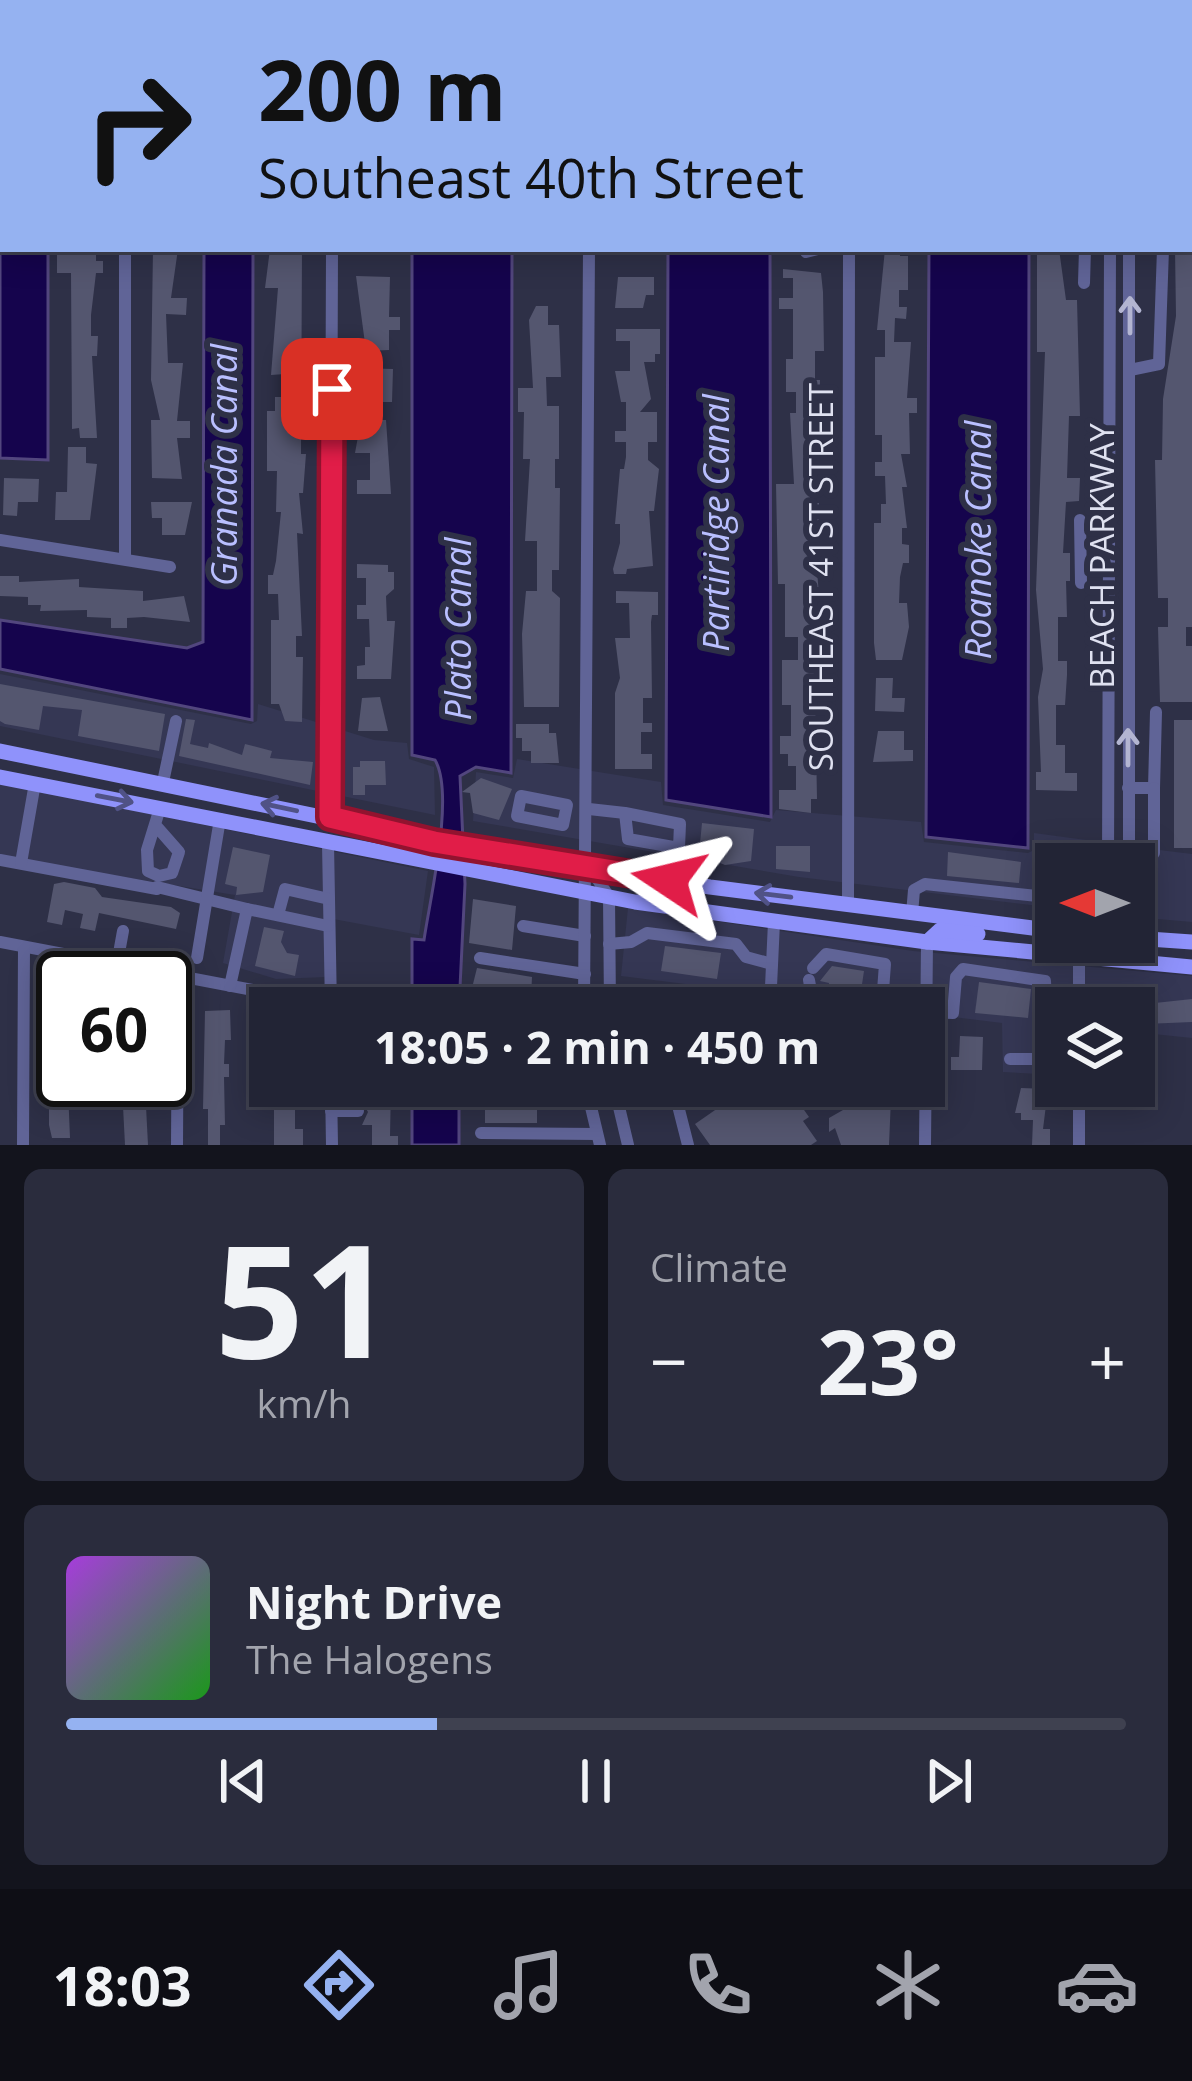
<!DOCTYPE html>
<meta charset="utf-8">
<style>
body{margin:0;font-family:"Open Sans",sans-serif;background:#2a2c3d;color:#f1f3f6;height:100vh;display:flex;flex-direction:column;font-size:45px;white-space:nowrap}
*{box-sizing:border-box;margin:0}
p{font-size:39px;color:#a2a4ad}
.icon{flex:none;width:66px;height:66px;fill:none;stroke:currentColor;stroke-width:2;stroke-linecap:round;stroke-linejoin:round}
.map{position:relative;height:1145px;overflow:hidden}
.panel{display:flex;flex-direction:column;gap:24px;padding:24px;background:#13141d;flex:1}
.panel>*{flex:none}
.hud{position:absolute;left:0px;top:0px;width:1194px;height:252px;box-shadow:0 6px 30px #0003,0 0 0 3px #3f4150;background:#95b2f1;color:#111;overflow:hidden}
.needle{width:78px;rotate:270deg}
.fabs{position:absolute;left:1035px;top:843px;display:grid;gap:24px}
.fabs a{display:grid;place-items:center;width:120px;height:120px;border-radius:0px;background:#222435;box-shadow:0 6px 30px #0003,0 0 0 3px #3f4150;font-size:60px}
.speed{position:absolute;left:36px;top:951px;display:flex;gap:24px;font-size:60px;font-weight:700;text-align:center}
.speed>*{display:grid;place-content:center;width:156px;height:156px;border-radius:50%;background:#222435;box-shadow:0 6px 30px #0003,0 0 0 3px #3f4150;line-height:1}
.speed .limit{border:6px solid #111;border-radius:18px;background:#fff;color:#111}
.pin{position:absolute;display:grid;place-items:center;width:102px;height:102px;color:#fff;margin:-51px;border-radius:24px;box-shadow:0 6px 18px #0006}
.me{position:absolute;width:132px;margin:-66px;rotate:280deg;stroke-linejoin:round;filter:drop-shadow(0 0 9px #0008)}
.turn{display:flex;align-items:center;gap:42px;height:252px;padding:0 60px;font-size:54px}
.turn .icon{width:156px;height:156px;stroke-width:2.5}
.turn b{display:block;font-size:84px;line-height:102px}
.big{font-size:90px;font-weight:700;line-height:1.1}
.panel .tile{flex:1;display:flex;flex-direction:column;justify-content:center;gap:18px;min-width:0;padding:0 42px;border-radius:18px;background:#2a2c3d}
.panel .dial{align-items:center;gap:0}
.dial b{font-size:156px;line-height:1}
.song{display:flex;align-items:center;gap:36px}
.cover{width:144px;height:144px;border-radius:18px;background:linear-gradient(135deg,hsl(280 70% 55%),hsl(120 70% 35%))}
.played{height:12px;border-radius:6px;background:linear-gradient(90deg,#95b2f1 35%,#3f4150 35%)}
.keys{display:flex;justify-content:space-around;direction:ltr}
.heat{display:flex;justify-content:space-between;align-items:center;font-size:66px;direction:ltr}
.panel .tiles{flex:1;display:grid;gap:24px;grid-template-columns:1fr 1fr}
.tile:last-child{grid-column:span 2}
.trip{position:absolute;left:249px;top:987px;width:696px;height:120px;border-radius:0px;background:#222435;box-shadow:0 6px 30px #0003,0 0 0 3px #3f4150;font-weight:700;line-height:120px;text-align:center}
.tab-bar{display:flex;height:192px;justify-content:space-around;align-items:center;background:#0e0e15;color:#a2a4ad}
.tab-bar .icon{width:84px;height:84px}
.tab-bar .selected{color:#95b2f1}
.tab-bar b{font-size:54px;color:#f1f3f6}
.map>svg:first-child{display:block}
</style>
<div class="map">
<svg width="1192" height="1145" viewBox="0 0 1192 1145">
<rect width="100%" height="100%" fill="#2e3047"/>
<g fill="#353754">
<polygon points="0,674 251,724 257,721 258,704 374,740 407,743 409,759 434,767 435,815 0,726"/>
<polygon points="517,759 661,782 663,805 770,822 776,810 921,822 924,842 1028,853 1034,850 1034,833 1101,842 1101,864 1056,864 1056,908 799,877 473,821 476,772 513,778"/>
<polygon points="0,783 428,871 419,935 328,918 327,977 276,979 223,963 235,895 0,857"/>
<polygon points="1135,847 1192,854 1192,922 1135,917"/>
<polygon points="628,908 913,951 1192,976 1192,1038 1134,1032 1134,1008 1056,1008 1056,1075 1003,1072 1002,1023 621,976"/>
</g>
<g fill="#15044d" stroke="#52467e" stroke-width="3">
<polygon points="0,0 48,0 3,3 3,249 48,249 48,460 0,458"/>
<polygon points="204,249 253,249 252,720 0,669 0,620 187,648 203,642"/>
<path d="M412 249H512L511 773 476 767 460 776 465 884 459 1008H412V939L424 940C430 898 455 794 435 760L412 755Z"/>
<polygon points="668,249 770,249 771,817 666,800"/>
<polygon points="929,249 1029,249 1028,848 926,837"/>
<rect x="412" y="1086" width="47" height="59"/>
</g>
<g fill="#54566f">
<polygon points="71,249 96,249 96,261 103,261 103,273 96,273 91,315 91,336 98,336 97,356 92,356 97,438 80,438 79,428 72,429 71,273 57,273 57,253"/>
<polygon points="153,249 178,249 171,298 187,298 186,315 166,314 168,363 183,363 177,421 190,421 190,438 177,438 182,479 152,478 151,420 160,420 151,380"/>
<polygon points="270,249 302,249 301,454 306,454 303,493 299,493 303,534 297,533 302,636 296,636 296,657 303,657 302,722 285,721 279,704 271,704 271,620 279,620 278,594 268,594 268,575 273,575 276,561 281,512 276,512 277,471 267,471 267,411 275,411 275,397 286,397 285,374 271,375 278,288 265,288"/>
<polygon points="885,249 900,249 900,256 908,256 908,290 899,290 899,307 907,307 906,319 895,318 894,342 911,342 907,398 917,398 917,413 909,413 910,454 901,454 907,487 902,487 907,528 902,528 902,544 909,545 909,563 903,563 900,577 899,603 907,603 909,627 902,660 876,660 874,643 874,523 881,523 881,504 886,504 885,476 875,476 875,462 882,462 882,435 875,435 875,357 885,357 885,330 877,330"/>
<polygon points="1037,249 1059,249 1066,300 1077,300 1080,416 1069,416 1067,478 1080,478 1079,501 1066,502 1063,553 1070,553 1070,581 1066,581 1067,617 1058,617 1058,661 1067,661 1067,675 1065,705 1056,705 1056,745 1065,745 1065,773 1077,773 1077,791 1036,790 1036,772 1041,772 1038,697 1043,669 1036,590 1045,352 1037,352"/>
<polygon points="1175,249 1192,249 1192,627 1186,627 1186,646 1192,646 1192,702 1160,702 1158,627 1168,627 1168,598 1158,598 1155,460 1162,460 1163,399 1176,316"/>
<polygon points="783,269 821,273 823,292 824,351 815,351 815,380 820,380 819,440 823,440 823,454 820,474 810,474 810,503 819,503 821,543 821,556 816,556 819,596 810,596 811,626 819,626 819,637 814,637 817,799 811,799 811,813 779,809 779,790 796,790 796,766 788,766 788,754 780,754 780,736 791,736 791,705 782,705 782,660 798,660 798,637 785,637 785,584 778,584 776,484 794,484 790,413 796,413 796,392 786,392 786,359 793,359 793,309 779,309 779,298 793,298 793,278 783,278"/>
<polygon points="356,276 390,277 389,317 400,317 400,330 389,330 389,350 366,351"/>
<polygon points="618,277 654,277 654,295 646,295 643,308 615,308"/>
<polygon points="536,306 548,306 548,325 559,325 561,377 546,377 547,406 559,406 559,459 555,459 555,488 560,488 559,570 552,570 552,591 560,598 559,707 524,707 522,634 526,591 537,591 537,541 525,541 530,459 523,459 524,412 518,412 518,388 533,388 529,320"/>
<polygon points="616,329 660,329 660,354 655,354 655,362 644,362 651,399 640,412 657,412 657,442 648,442 648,460 659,469 654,511 649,511 653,566 627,569 626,574 614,574 613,569 620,543 620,524 615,524 620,469 624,469 626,457 626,442 615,442 615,431 626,431 626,402 621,402 615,371 630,371 630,341 616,341"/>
<polygon points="358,368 393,369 392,402 368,402 368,382 357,382"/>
<polygon points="361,420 386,420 391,494 357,494 357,480 370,480 370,453 355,453"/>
<polygon points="68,447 86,447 86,463 97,464 90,520 55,520 56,492 67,492"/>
<polygon points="4,478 39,479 38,502 18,502 17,516 3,515"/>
<polygon points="151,502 192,502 185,535 162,535 162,518 152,518"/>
<polygon points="357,564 388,565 388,572 394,572 394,589 386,596 387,621 395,621 391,679 357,679 357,666 365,665 365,647 370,647 369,619 357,619 357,605 366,605 366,578 357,578"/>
<polygon points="0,576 19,576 19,582 79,579 79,587 143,591 143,601 184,596 190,622 144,617 127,618 127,628 111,628 111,618 87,617 87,610 40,611 41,605 28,605 28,597 0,596"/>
<polygon points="616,591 658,592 658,615 652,615 651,622 652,698 643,698 643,723 652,723 652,732 641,732 641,754 652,754 652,769 615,769 615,693 620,678 615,638 630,638 629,603 616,603"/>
<polygon points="876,678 893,678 892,698 905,698 904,712 875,711"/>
<polygon points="0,684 165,714 159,751 78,736 82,710 43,706 39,730 5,724 0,721"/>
<polygon points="380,697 388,731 358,731 362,698"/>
<polygon points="186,719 195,720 190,744 208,748 209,743 242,755 245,744 272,751 270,758 313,762 310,785 179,756"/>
<rect x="1174" y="720" width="18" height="128"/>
<polygon points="516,724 549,724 549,733 556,733 559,763 531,763 531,751 522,751 522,738 516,738"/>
<polygon points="878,731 904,731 904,750 913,750 913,761 873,762"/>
<polygon points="360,761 385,761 386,785 365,785 365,795 353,795 353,767 360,767"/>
<polygon points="481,778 512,789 499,820 473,813 470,793 462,792"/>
<polygon points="702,823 754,829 751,861 725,865 699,854"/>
<polygon points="776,846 810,846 810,872 776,869"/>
<polygon points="233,847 270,855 263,892 236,895 237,887 225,884"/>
<polygon points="948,852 1021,862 1019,883 947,876"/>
<polygon points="64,882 95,888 102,897 171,907 180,913 176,929 99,913 95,931 80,928 83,914 65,910 62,925 47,922 54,884"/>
<polygon points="473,899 516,906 512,950 469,943"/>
<polygon points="264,927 284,931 281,942 287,953 299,955 295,976 255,966"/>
<polygon points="665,946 721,953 717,979 661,971"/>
<polygon points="832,966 864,971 861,991 828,988 829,983 820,981"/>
<polygon points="477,968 532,977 531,997 546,999 544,1008 468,1004"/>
<polygon points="979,982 1031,989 1028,1018 975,1013"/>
<polygon points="1107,991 1155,992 1155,1003 1192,999 1192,1022 1145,1024 1141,1008 1099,1008 1099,996 1107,996"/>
<polygon points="230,1010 231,1040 225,1040 224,1064 229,1064 229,1077 224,1077 225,1125 220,1125 220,1145 208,1145 208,1109 203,1109 205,1011"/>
<polygon points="50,1024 63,1024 63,1080 74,1080 74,1089 68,1089 70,1138 52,1138 49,1125 49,1083 54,1083"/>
<polygon points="960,1036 983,1037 982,1070 951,1070 951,1057 959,1057"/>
<polygon points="274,1086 303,1091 303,1108 295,1108 295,1129 303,1129 303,1145 274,1145"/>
<polygon points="366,1086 391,1086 390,1136 398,1136 398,1145 372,1145 372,1125 362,1125 368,1112 362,1101"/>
<polygon points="774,1086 791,1104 797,1100 809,1117 803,1121 817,1141 811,1145 710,1145 695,1124 741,1092 749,1104"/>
<polygon points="843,1086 900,1086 900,1098 891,1098 889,1145 841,1145 835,1128 829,1132 829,1118 843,1110"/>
<polygon points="122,1087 145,1087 148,1145 125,1145"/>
<polygon points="1021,1088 1048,1089 1043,1129 1050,1129 1050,1145 1032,1145 1033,1120 1021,1120 1021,1113 1015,1113"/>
<polygon points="465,1092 548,1092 548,1109 537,1109 537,1123 485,1123 485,1109 465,1109"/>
</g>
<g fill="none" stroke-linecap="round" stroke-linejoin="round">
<g stroke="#606497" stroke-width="12">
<polyline points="1110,0 1110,3"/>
<polyline points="1130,0 1130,3"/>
<polyline points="1162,0 1163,3"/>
<polyline points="126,3 126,0"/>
<polyline points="332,3 332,0"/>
<polyline points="589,3 589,0"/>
<polyline points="806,252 818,249"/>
<polyline points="1084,283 1085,249"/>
<polyline points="1130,370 1159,364 1163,249"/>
<polyline points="1080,520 1081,583"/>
<polyline points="0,540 170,567"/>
<polyline points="125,559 125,249"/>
<polyline points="163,782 176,721"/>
<polyline points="1128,788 1154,788 1156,712"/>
<polygon points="521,796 567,805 563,825 517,816"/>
<polyline points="589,809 625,813 628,839 679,848 680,824 625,813"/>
<polyline points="330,817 332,249"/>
<polyline points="157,827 179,852 172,873 159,876 148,871 147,850 160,808"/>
<polyline points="328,844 331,1008"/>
<polyline points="1154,853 1154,788"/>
<polyline points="0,860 157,889"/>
<polyline points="21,863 35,783"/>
<polyline points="1076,864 1089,854 1108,850"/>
<polyline points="1108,864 1110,249"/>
<polyline points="1129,864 1129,249"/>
<polyline points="589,866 609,897 610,1008"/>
<polyline points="157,887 247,909"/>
<polyline points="848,905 849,249"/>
<polyline points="912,914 914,890 925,884 1056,898"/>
<polyline points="278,915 285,889 329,899"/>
<polyline points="523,926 585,936"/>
<polyline points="0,942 331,1005"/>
<polyline points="609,944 631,942 647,933 736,944 746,957 772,964"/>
<polyline points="1079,957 1079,1008"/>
<polyline points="197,958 220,819"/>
<polyline points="480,958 585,974"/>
<polyline points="117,964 123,931"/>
<polyline points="813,968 826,954 885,964 882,1004 926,1008"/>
<polyline points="809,980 812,997 882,1004"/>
<polyline points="230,986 247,909 328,926"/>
<polyline points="771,991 808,992"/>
<polyline points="584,1008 589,249"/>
<polyline points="770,1008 774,922"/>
<polyline points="926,1012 953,1013 956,977 963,969 1045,981 1047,1021 1056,1024"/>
<polyline points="1010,1059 1048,1059 1052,1023"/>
<polyline points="331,1086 332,1145"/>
<polyline points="586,1086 600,1145"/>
<polyline points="614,1086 628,1145"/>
<polyline points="673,1086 688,1145"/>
<polyline points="331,1088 356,1088"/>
<polyline points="615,1093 650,1086"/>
<polyline points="331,1111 358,1111"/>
<polyline points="481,1133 597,1134"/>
<polyline points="23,1145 24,947"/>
<polyline points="177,1145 178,976"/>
<polyline points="925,1145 927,942"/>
<polyline points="1079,1145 1079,1086"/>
</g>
<g stroke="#8f92fb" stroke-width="15">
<polyline points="0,751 472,848 710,887 1056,931"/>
<polyline points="0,777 635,902 927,942 1192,967"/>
<polyline points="1134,938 1192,942"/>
<polyline points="927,942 940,930 978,934"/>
</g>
</g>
<defs><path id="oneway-shaft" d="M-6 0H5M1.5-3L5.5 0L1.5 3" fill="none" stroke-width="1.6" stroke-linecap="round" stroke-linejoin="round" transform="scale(3)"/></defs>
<g stroke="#b3b5d1">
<use href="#oneway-shaft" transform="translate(1130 315) rotate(-90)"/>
<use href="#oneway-shaft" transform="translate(1128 747) rotate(-90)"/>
</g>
<g stroke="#505286">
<use href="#oneway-shaft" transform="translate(115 799) rotate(11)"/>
<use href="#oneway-shaft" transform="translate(279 807) rotate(-168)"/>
<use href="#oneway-shaft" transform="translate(773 895) rotate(-173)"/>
</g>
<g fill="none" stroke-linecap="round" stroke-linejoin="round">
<g stroke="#92132f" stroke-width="30">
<polyline id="route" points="332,389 330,817 434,842 669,880"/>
</g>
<use href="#route" stroke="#e11d48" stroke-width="21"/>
</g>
<g text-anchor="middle" stroke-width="12" stroke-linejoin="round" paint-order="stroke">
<g font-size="33" fill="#dfe1f0" stroke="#2e3047">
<text transform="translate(1102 556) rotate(-90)" y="12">BEACH PARKWAY</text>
<text transform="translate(821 577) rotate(-90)" y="12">SOUTHEAST 41ST STREET</text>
</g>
<g font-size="36" font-style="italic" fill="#b9bfff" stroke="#2e3047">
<text transform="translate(224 465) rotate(-90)" y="13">Granada Canal</text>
<text transform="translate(716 523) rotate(-90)" y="13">Partiridge Canal</text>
<text transform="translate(978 540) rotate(-90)" y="13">Roanoke Canal</text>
<text transform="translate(458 629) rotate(-90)" y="13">Plato Canal</text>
</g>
</g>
</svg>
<div class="fabs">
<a><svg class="needle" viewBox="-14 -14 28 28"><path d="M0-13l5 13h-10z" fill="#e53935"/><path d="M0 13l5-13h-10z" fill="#a2a4ad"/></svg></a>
<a><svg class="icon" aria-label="layers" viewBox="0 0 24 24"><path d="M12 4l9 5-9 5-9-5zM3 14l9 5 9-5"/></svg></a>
</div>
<div class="speed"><div class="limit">60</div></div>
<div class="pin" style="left:332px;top:389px;background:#d93025"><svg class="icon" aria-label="arrive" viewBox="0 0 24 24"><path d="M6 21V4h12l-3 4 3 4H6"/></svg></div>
<svg class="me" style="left:669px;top:880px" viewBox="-20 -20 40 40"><path d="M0-17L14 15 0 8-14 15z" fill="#e11d48" stroke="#fff" stroke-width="4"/></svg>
<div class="trip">18:05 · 2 min · 450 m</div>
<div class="hud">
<div class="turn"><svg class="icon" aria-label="right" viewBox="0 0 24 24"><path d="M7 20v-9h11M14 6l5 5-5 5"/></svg><div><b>200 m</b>Southeast 40th Street</div></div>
</div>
</div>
<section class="panel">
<div class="tiles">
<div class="tile dial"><b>51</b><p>km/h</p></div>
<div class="tile"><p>Climate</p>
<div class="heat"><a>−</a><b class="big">23°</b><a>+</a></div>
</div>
<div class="tile">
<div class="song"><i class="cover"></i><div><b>Night Drive</b><p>The Halogens</p></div></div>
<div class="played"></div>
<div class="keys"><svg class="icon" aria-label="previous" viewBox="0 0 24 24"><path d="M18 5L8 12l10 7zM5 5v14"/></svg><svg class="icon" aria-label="pause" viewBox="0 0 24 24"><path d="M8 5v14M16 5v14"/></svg><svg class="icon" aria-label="next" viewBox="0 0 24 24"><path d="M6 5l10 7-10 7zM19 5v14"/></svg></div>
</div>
</div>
</section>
<nav class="tab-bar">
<b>18:03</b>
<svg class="icon selected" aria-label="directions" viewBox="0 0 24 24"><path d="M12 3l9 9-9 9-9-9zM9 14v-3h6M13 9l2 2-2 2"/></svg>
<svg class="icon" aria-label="music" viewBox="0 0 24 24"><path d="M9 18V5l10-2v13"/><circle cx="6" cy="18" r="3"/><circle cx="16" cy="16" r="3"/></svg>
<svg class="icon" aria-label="phone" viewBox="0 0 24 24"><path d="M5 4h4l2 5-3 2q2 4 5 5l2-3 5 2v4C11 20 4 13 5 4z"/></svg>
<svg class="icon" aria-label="climate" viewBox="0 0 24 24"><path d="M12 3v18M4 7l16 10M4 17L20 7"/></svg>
<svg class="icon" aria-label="car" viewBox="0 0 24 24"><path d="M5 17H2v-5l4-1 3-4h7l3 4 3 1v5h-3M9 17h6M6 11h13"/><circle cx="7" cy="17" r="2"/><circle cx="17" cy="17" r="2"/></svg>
</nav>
